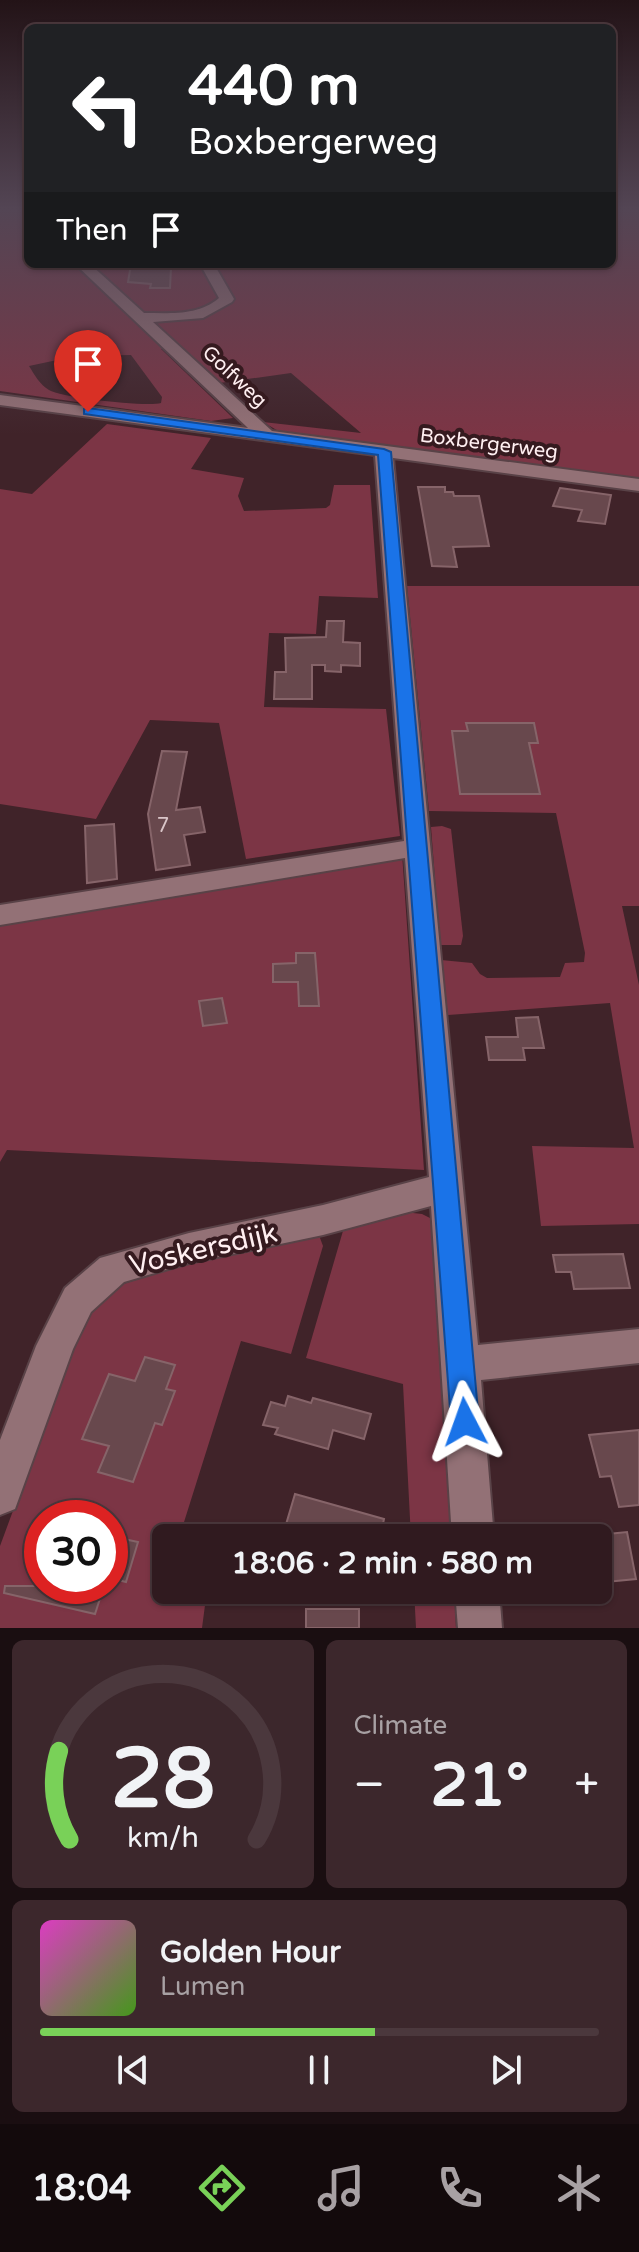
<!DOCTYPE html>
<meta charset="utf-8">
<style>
body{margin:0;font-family:"Varela Round",sans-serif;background:#3c272c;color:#f1f3f6;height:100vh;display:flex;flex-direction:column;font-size:30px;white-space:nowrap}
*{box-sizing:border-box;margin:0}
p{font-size:26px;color:#a8a1a4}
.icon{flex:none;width:44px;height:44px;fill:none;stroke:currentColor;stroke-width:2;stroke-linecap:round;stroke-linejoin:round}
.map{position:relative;height:1628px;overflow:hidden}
.drawer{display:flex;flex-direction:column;gap:12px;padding:12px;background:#1a0e11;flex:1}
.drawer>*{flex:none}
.banner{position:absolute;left:24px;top:24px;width:592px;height:244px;border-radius:12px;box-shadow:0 2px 6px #0004,0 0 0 2px #4b383d;background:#202124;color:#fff;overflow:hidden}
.speed{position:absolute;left:24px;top:1500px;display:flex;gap:16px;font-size:40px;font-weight:700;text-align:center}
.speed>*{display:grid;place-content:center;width:104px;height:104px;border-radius:50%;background:#301a1f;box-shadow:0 2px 6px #0004,0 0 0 2px #4b383d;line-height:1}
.speed .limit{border:12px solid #d22;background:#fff;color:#111}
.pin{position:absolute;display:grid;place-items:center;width:68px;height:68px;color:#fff;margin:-82px -34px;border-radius:50% 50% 50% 0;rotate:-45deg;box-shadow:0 0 8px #0007}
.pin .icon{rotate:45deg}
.me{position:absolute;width:88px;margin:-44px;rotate:356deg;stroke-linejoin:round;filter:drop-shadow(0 0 6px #0008)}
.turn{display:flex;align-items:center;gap:28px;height:168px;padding:0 32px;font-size:36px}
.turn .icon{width:104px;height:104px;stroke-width:2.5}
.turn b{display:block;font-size:56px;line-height:68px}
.then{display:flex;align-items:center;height:76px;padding:0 32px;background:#0003;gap:16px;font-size:30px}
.big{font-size:60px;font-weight:700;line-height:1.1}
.drawer .widget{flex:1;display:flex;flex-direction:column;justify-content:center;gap:12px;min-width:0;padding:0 28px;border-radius:12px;background:#3c272c}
.drawer .dial{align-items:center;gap:0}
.dial svg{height:208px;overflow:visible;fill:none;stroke:#4b383d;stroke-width:7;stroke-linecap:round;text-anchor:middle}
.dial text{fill:#f1f3f6;stroke:none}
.song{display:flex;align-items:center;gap:24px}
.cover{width:96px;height:96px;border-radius:12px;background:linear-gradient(135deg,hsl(310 70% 55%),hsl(100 70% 35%))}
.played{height:8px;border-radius:4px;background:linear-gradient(90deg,#79d158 60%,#4b383d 60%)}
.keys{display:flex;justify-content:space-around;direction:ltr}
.heat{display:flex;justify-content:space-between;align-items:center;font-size:44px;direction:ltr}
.drawer .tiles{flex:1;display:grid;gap:12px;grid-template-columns:1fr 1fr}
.widget:last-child{grid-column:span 2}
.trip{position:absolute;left:152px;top:1524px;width:460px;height:80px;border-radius:12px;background:#301a1f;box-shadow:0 2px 6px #0004,0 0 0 2px #4b383d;font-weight:700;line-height:80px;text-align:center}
.tabs{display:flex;height:128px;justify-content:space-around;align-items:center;background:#130a0c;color:#a8a1a4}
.tabs .icon{width:56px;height:56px}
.tabs .on{color:#79d158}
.tabs b{font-size:36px;color:#f1f3f6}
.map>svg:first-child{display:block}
</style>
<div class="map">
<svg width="639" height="1628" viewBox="0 0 639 1628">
<rect width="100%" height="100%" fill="#402329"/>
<g fill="#7c3545" fill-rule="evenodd">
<path d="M0 207H28V264H612V207H639V479L280 432 263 422 361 433 291 373 219 383 178 345 161 349 233 418 211 421 0 391ZM131 355 162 397 161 403C147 407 62 398 49 390 40 385 34 374 29 366L76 356Z"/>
<polygon points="107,424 211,438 191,469 244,478 238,496 244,511 326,508 330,505 334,485 370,485 378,598 319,596 316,634 269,633 264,707 386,709 400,836 246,859 219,723 150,720 96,819 0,804 0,489 32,494"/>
<polygon points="407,586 639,586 639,906 622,906 639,985 639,1224 541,1226 532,1146 634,1148 610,1003 448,1015 441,960 472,963 480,974 487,978 560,977 565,963 584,962 585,953 556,813 429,811"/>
<polygon points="442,826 451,829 463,936 461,945 440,945 431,827"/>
<polygon points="402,853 424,1170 7,1150 0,1162 0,920"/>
<polygon points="404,1212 422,1214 432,1219 462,1538 411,1538 403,1384 306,1358 345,1224"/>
<path d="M317 1230 323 1246 291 1354 241 1341 179 1538H166V1590H207L202 1628H0V1546L82 1324 101 1291 212 1256ZM42 1518H110V1586H42Z"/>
<polygon points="414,1590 466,1590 467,1599 455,1607 456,1628 416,1628"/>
</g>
<g fill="#68484d" stroke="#866469" stroke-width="2">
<polygon points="131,264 157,264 157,268 171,268 170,288 150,288 151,284 128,282"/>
<polygon points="418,487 445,487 445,492 453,492 454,496 479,496 489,546 453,547 457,567 432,566"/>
<polygon points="560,488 611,495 605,524 578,521 582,510 553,506"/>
<polygon points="327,621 344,621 343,642 360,643 360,666 341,665 341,672 325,671 325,665 312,665 312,699 274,699 275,672 286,672 285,638 326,637"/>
<polygon points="466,723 534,723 538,743 529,743 540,794 460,794 452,731 468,731"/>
<polygon points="162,751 187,752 176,810 200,807 205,832 184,835 190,865 156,870 148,814"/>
<polygon points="114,824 117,879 87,883 85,826"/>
<polygon points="296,953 315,953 319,1006 299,1006 298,982 273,982 273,964 296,963"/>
<polygon points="222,998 227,1023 203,1026 199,1001"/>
<polygon points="538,1017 544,1048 523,1048 525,1060 489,1060 486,1037 518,1037 516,1018"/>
<polygon points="623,1254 630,1288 574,1289 571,1272 556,1272 553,1255"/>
<polygon points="145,1357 175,1365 166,1389 175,1391 162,1425 155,1423 133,1482 98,1472 109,1446 82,1439 109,1374 135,1381"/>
<polygon points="288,1396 311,1403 313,1398 371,1414 364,1439 333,1430 328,1449 275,1434 278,1428 263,1425 271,1402 285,1406"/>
<polygon points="639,1430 639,1505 619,1507 611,1476 600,1477 589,1435"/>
<polygon points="295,1494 384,1519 380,1538 282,1538"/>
<polygon points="627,1532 636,1579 606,1582 603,1570 598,1570 598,1535"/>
<polygon points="110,1536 138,1542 126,1582 110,1578"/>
<polygon points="5,1586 104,1586 95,1614 4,1593"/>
<rect x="306" y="1609" width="53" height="19"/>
</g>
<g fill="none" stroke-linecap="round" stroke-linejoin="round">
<g stroke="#594247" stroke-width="4">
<g id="minor">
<path d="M75 264H90L144 313C170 313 198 316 219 298L200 264H214L234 299 232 302 203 318 153 322 272 431 639 479V491L393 458 478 1345 639 1329V1363L481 1380 494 1538H452L431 1206 323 1235 189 1263 124 1282 91 1312 73 1349 15 1509 0 1515V1440L36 1346 65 1288 100 1258 189 1233 323 1205 429 1177 405 858 0 925V905L404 841 375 455 0 405V395L248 428Z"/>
<polygon points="455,1590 499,1590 502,1628 458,1628"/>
</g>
</g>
<use href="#minor" fill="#937176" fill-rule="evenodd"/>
</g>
<linearGradient id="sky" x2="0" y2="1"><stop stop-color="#231317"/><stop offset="0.48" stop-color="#534554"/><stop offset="1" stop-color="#534554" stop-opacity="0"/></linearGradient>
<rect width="639" height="435" fill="url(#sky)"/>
<polygon fill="#1a73e8" stroke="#114b97" stroke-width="2" points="88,408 384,449 391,452 479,1422 475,1432 465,1436 455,1432 451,1422 378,455 84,414 84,409"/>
<g text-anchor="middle" stroke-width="8" stroke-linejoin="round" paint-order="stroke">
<g font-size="20" fill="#ffeff1" stroke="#351a1f">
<text transform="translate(235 376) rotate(43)" y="7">Golfweg</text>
<text transform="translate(489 443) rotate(7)" y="7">Boxbergerweg</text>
</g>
<g font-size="20" fill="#d9c5c8">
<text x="163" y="832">7</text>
</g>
<g font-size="28" fill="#ffeff1" stroke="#351a1f">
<text transform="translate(203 1248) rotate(-13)" y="10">Voskersdijk</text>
</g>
</g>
</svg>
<div class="speed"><div class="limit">30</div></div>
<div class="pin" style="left:88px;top:412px;background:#d93025"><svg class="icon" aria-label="arrive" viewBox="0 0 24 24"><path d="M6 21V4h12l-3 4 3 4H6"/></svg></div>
<svg class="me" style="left:465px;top:1422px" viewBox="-20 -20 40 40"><path d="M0-17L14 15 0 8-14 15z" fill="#1a73e8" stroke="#fff" stroke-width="4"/></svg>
<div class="trip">18:06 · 2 min · 580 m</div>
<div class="banner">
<div class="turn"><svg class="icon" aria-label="left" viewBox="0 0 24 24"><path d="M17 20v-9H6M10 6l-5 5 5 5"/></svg><div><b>440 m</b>Boxbergerweg</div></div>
<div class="then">Then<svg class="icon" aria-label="arrive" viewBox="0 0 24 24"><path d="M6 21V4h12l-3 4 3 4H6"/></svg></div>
</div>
</div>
<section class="drawer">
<div class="tiles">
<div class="widget dial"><svg viewBox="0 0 100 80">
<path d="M14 69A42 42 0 1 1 86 69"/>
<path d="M14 69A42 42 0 0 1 10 35" stroke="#79d158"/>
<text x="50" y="56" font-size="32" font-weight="700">28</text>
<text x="50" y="72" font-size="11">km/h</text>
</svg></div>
<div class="widget"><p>Climate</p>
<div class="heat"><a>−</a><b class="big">21°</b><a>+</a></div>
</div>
<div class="widget">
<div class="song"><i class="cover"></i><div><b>Golden Hour</b><p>Lumen</p></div></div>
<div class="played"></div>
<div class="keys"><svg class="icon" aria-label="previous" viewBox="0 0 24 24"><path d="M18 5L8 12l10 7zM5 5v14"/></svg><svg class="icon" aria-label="pause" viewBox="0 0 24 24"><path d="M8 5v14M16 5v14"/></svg><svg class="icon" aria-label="next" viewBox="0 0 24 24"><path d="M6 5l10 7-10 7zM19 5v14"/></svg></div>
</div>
</div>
</section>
<nav class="tabs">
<b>18:04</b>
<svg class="icon on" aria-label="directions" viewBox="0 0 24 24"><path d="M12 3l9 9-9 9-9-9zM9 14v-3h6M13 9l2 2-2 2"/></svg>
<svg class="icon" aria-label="music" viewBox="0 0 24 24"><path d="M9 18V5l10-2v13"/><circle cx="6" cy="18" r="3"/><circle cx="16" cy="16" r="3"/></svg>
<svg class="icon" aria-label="phone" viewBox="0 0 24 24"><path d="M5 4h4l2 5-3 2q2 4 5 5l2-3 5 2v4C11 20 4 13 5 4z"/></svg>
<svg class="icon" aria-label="climate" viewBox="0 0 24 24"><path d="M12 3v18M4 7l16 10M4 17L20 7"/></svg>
</nav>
